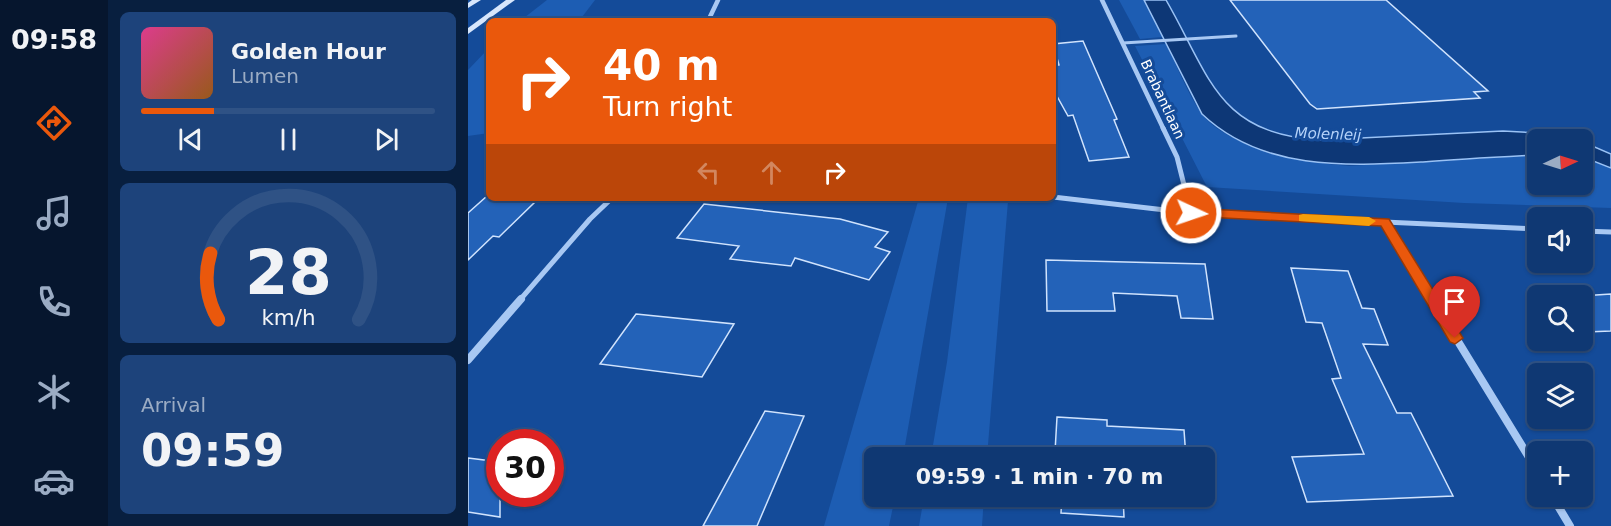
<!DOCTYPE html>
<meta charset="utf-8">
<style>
body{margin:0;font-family:"DejaVu Sans",sans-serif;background:#1d437b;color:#f1f3f6;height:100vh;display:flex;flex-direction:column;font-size:22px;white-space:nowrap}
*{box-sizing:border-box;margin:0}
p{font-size:20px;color:#9bacc4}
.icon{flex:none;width:33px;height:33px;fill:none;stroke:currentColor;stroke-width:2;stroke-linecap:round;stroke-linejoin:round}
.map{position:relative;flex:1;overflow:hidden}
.panel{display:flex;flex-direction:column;gap:12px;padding:12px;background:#081f3f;width:360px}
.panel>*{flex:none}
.top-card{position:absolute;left:18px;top:18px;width:570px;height:183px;border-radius:9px;box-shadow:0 2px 4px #0004,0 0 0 2px #2f5285;background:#ea580c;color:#fff;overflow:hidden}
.needle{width:39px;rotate:86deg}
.fabs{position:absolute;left:1059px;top:129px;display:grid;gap:12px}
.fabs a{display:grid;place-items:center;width:66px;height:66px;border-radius:9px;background:#0f3873;box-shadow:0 2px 4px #0004,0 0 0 2px #2f5285;font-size:30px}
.speed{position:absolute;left:18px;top:429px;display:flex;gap:12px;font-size:30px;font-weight:700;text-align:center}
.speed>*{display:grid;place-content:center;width:78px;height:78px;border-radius:50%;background:#0f3873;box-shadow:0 2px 4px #0004,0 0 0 2px #2f5285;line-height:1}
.speed .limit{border:9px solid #d22;background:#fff;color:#111}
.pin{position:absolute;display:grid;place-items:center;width:51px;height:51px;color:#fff;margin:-62px -26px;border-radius:50% 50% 50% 0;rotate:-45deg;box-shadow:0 0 6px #0007}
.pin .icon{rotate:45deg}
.me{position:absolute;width:66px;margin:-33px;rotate:93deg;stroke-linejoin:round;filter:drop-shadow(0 0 4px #0008)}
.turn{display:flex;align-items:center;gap:21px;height:126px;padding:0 18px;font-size:27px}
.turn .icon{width:78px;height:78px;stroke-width:2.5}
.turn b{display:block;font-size:42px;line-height:51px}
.lanes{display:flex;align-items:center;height:57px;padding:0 18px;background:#0003;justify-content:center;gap:30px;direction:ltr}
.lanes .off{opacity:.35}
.big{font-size:45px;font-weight:700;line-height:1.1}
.panel .widget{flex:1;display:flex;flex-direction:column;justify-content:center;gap:9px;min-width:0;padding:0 21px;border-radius:9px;background:#1d437b}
.panel .dial{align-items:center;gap:0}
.dial svg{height:156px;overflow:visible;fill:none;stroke:#2f5285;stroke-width:7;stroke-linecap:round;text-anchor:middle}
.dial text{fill:#f1f3f6;stroke:none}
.song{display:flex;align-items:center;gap:18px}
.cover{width:72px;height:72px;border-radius:9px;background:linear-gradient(135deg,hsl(330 70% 55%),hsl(30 70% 35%))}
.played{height:6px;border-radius:3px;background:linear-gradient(90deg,#ea580c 25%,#2f5285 25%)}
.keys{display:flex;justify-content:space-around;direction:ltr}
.trip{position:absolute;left:396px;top:447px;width:351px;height:60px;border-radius:9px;background:#0f3873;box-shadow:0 2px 4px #0004,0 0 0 2px #2f5285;font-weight:700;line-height:60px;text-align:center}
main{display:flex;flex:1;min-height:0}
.dock{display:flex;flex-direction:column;width:108px;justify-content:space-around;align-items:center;background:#06162e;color:#9bacc4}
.dock .icon{width:42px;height:42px}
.dock .on{color:#ea580c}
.dock b{font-size:27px;color:#f1f3f6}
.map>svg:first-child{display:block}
</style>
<main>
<nav class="dock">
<b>09:58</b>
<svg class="icon on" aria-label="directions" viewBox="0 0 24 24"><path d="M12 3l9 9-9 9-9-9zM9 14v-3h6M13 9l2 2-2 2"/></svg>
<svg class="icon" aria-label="music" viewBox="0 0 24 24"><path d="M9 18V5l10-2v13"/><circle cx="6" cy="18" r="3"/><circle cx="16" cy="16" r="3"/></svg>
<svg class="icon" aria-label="phone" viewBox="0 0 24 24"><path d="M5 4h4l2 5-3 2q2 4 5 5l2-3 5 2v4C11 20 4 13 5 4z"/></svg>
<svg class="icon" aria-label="climate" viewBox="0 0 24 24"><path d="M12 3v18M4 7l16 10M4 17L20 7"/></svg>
<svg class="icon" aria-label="car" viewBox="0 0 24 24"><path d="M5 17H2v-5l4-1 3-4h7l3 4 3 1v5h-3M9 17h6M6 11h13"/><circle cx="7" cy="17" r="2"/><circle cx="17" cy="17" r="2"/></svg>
</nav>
<section class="panel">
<div class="widget">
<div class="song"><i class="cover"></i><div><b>Golden Hour</b><p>Lumen</p></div></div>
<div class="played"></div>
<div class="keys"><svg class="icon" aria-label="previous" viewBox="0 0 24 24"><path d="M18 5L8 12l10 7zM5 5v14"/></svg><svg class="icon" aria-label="pause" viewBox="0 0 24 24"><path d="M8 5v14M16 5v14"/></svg><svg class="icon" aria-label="next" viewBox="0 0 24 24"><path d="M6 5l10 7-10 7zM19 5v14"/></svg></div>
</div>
<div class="widget dial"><svg viewBox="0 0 100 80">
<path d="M14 69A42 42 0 1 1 86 69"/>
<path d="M14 69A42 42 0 0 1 10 35" stroke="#ea580c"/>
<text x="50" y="56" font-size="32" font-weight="700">28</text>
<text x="50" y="72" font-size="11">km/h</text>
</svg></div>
<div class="widget"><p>Arrival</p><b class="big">09:59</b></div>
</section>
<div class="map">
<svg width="1143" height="526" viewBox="0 0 1143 526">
<rect width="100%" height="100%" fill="#144b99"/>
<g fill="#1d5db3">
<polygon points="79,0 127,0 111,21 52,21"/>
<polygon points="651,0 676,0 694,37 672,39"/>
<path d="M698 44C709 66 719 92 733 113 758 148 841 163 881 166L1069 155 1070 184H1114L1115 157 1143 168V208L996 203 739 187 667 46Z"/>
<polygon points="21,48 21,133 0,136 0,70"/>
<polygon points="451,198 480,198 435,457 406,458 406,496 427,497 421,526 356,526"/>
<polygon points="500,198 540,201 519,457 463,457 479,362"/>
<polygon points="456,497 516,497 514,526 451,526"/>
</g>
<g fill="#0d3776" stroke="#9ac2f5" stroke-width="1.5">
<path d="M676 0H698C743 78 749 133 852 140L1035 131 1088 134 1106 139 1070 140 1069 155C1031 157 993 159 955 162 879 166 794 171 734 114Z"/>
<polygon points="1115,142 1143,154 1143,168 1115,157"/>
</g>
<g fill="#2362b8" stroke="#d0e3fd" stroke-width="1.5">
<polygon points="762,0 918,0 1020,91 1006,92 1012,98 849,109 842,104"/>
<polygon points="615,41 649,119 646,120 661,157 621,161 605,115 600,116 585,89 585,66 591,65 585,44"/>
<polygon points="19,196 69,200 31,237 25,236 0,260 0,213"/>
<polygon points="236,204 372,219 420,232 407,247 422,252 401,280 327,258 323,266 262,259 271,246 209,238"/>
<polygon points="578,260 737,264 745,319 713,318 709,296 645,293 647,311 579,311"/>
<polygon points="823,268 880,271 894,308 906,309 920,345 895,344 929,413 943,413 985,496 839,502 824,457 896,454 864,379 873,378 854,323 838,322"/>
<polygon points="1143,294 1143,331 1118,332 1114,328 1113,296"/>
<polygon points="168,314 266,324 234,377 132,364"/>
<polygon points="297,411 336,416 289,526 235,526"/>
<polygon points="589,417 639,420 639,426 716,430 718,458 596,458 596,453 587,452"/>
<polygon points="0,458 32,462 32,517 0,512"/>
<polygon points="594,496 655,496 656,517 593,513"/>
</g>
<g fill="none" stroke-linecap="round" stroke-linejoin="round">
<polyline stroke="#a8c8f3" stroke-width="3" points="655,43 768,36"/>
<g stroke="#a8c8f3" stroke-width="4.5">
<polyline points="634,0 696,130"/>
<polyline points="240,21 250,0"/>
</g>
<g stroke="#a8c8f3" stroke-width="5">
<polyline points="695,128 709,157 723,213"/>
<polyline points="585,197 723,213 1070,229"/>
<polyline points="917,222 965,301"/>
<polyline points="1114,231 1143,232"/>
<polyline points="51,301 122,219 144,198"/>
</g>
<g stroke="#a8c8f3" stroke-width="8">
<polyline points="964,299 1070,472"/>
<polyline points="0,360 53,299"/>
<polyline points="1084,496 1102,526"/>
</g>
<g fill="#d7e6fc" fill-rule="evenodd">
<polygon points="4,0 13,0 0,8 0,3"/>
<polygon points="38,0 47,0 0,34 0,28"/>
</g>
</g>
<polygon fill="#ea580c" stroke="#983908" stroke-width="1.5" points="723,208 921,219 995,338 987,344 982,342 913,226 718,216 718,210"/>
<polygon fill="#f59e0b" points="835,214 901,217 908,221 901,226 831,221 831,215"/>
<g text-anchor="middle" stroke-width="6" stroke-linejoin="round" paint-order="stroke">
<g font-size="14" fill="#fff" stroke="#144b99">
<text transform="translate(695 99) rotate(65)" y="5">Brabantlaan</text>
</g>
<g font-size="15" font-style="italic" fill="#b4d2f9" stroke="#144b99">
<text transform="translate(860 134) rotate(2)" y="5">Molenleij</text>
</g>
</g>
</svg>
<div class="fabs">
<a><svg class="needle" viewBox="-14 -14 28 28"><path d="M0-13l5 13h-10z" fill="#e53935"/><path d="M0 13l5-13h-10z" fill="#9bacc4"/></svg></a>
<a><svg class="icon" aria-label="sound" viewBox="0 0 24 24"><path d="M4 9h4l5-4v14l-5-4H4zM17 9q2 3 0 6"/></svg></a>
<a><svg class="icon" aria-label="search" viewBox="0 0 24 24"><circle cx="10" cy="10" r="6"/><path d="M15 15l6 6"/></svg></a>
<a><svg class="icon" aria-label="layers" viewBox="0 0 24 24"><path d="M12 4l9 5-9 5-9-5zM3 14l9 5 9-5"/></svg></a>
<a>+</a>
</div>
<div class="speed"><div class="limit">30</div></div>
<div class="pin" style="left:987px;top:338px;background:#d93025"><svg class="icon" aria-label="arrive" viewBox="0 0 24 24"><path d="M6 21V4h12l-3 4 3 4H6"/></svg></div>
<svg class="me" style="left:723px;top:213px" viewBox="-20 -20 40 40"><circle r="17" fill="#ea580c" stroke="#fff" stroke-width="3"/><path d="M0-11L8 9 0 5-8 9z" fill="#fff"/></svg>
<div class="trip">09:59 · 1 min · 70 m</div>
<div class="top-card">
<div class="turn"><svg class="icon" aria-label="right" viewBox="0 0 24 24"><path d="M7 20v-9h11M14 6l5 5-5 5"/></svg><div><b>40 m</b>Turn right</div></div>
<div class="lanes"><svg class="icon off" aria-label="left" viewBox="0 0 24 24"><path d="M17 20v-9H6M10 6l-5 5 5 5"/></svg><svg class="icon off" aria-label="ahead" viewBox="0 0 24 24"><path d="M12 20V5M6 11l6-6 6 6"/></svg><svg class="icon" aria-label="right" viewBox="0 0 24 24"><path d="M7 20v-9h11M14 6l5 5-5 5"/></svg></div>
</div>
</div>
</main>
